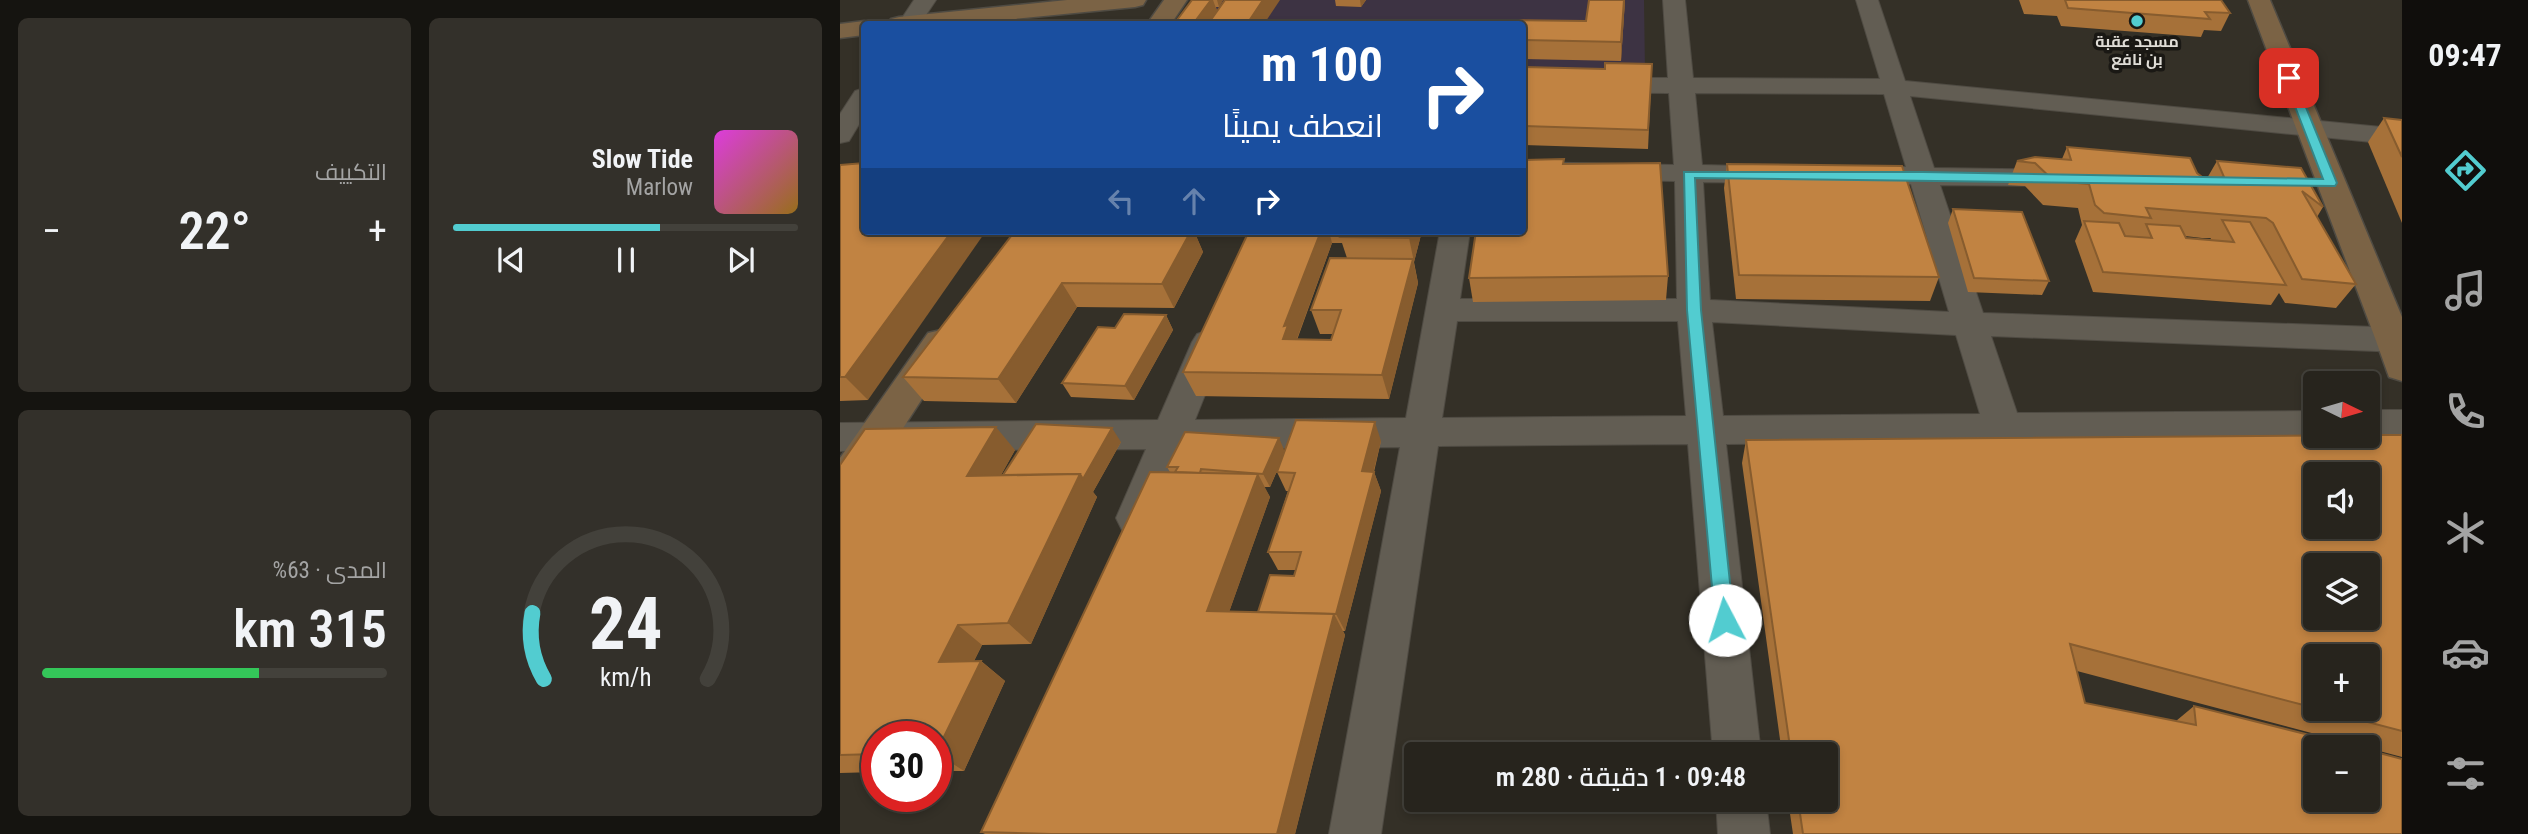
<!DOCTYPE html>
<html lang="ar">
<meta charset="utf-8">
<style>
body{margin:0;font-family:"Roboto Condensed",Cairo,sans-serif;background:#33302a;color:#f1f3f6;direction:rtl;height:100vh;display:flex;flex-direction:column;font-size:26px;white-space:nowrap}
*{box-sizing:border-box;margin:0}
p{font-size:23px;color:#a4a4a4}
.icon{flex:none;width:38px;height:38px;fill:none;stroke:currentColor;stroke-width:2;stroke-linecap:round;stroke-linejoin:round}
.map{position:relative;flex:1;overflow:hidden;direction:ltr}
.side{display:flex;flex-direction:column;gap:18px;padding:18px;background:#151410;width:840px}
.side>*{flex:none}
.guide{position:absolute;left:21px;top:21px;width:665px;height:214px;border-radius:7px;box-shadow:0 4px 10px #0003,0 0 0 2px #43413b;direction:rtl;background:#1a4fa0;color:#fff;overflow:hidden}
.needle{width:46px;rotate:95deg}
.controls{position:absolute;left:1463px;top:371px;display:grid;gap:14px}
.controls a{display:grid;place-items:center;width:77px;height:77px;border-radius:7px;background:#27241d;box-shadow:0 4px 10px #0003,0 0 0 2px #43413b;font-size:35px}
.speed{position:absolute;left:21px;top:721px;display:flex;gap:14px;font-size:35px;font-weight:700;text-align:center}
.speed>*{display:grid;place-content:center;width:91px;height:91px;border-radius:50%;background:#27241d;box-shadow:0 4px 10px #0003,0 0 0 2px #43413b;line-height:1}
.speed .limit{border:10px solid #d22;background:#fff;color:#111}
.pin{position:absolute;display:grid;place-items:center;width:60px;height:60px;color:#fff;margin:-30px;border-radius:14px;box-shadow:0 4px 10px #0006}
.me{position:absolute;width:77px;margin:-38px;rotate:355deg;stroke-linejoin:round;filter:drop-shadow(0 0 5px #0008)}
.turn{display:flex;align-items:center;gap:24px;height:147px;padding:0 28px;font-size:32px}
.turn .icon{width:91px;height:91px;stroke-width:2.5}
.turn b{display:block;font-size:49px;line-height:60px}
.lanes{display:flex;align-items:center;height:66px;padding:0 28px;background:#0003;justify-content:center;gap:35px;direction:ltr}
.lanes .off{opacity:.35}
.big{font-size:52px;font-weight:600;line-height:1.1}
.side .card{flex:1;display:flex;flex-direction:column;justify-content:center;gap:10px;min-width:0;padding:0 24px;border-radius:10px;background:#33302a}
.side .dial{align-items:center;gap:0}
.dial svg{height:182px;overflow:visible;fill:none;stroke:#43413b;stroke-width:7;stroke-linecap:round;text-anchor:middle}
.dial text{fill:#f1f3f6;stroke:none}
.song{display:flex;align-items:center;gap:21px}
.cover{width:84px;height:84px;border-radius:10px;background:linear-gradient(135deg,hsl(300 70% 55%),hsl(40 70% 35%))}
.played{height:7px;border-radius:4px;background:linear-gradient(90deg,#52ccd0 60%,#43413b 60%)}
.keys{display:flex;justify-content:space-around;direction:ltr}
.heat{display:flex;justify-content:space-between;align-items:center;font-size:38px;direction:ltr}
.charge{height:10px;border-radius:5px;background:linear-gradient(90deg,#34c759 63%,#43413b 0)}
.side .tiles{flex:1;display:grid;gap:18px;grid-template-columns:repeat(2,1fr)}
.trip{position:absolute;left:564px;top:742px;width:434px;height:70px;border-radius:7px;background:#27241d;box-shadow:0 4px 10px #0003,0 0 0 2px #43413b;font-weight:600;line-height:70px;text-align:center;direction:rtl}
main{display:flex;flex:1;min-height:0}
.tab-bar{display:flex;flex-direction:column;width:126px;justify-content:space-around;align-items:center;background:#100e0c;color:#a4a4a4}
.tab-bar .icon{width:49px;height:49px}
.tab-bar .active{color:#52ccd0}
.tab-bar b{font-size:32px;color:#f1f3f6}
.map>svg:first-child{display:block}
</style>
<main>
<nav class="tab-bar">
<b>09:47</b>
<svg class="icon active" aria-label="directions" viewBox="0 0 24 24"><path d="M12 3l9 9-9 9-9-9zM9 14v-3h6M13 9l2 2-2 2"/></svg>
<svg class="icon" aria-label="music" viewBox="0 0 24 24"><path d="M9 18V5l10-2v13"/><circle cx="6" cy="18" r="3"/><circle cx="16" cy="16" r="3"/></svg>
<svg class="icon" aria-label="phone" viewBox="0 0 24 24"><path d="M5 4h4l2 5-3 2q2 4 5 5l2-3 5 2v4C11 20 4 13 5 4z"/></svg>
<svg class="icon" aria-label="climate" viewBox="0 0 24 24"><path d="M12 3v18M4 7l16 10M4 17L20 7"/></svg>
<svg class="icon" aria-label="car" viewBox="0 0 24 24"><path d="M5 17H2v-5l4-1 3-4h7l3 4 3 1v5h-3M9 17h6M6 11h13"/><circle cx="7" cy="17" r="2"/><circle cx="17" cy="17" r="2"/></svg>
<svg class="icon" aria-label="filters" viewBox="0 0 24 24"><path d="M4 7h16M4 17h16"/><circle cx="9" cy="7" r="2"/><circle cx="15" cy="17" r="2"/></svg>
</nav>
<div class="map">
<svg width="1562" height="834" viewBox="0 0 1562 834">
<rect width="100%" height="100%" fill="#343027"/>
<polygon fill="#3d3343" points="366,0 804,0 805,73 683,73 682,24 351,24"/>
<g fill="none" stroke-linecap="round" stroke-linejoin="round">
<g stroke="#4f4b43" stroke-width="2">
<g id="street">
<polygon points="74,0 96,0 80,24 58,24"/>
<path d="M823 0H845L853 78 1040 79 1016 0H1038L1065 81 1562 129V145L1070 96 1094 168 1220 170 1230 172 1234 178 1230 184 1220 186 1100 185 1143 313 1562 328V352L1151 336 1177 413 1475 411V436H1486L1475 439 886 444 921 754H873L848 444 598 446 541 834H489L560 447 344 449 310 530 296 535 282 530 276 518 306 449 0 451V423L318 420 352 342 357 334 369 330 381 334 386 342 355 420 566 418 600 231H630L620 299H837L835 181 682 178V162L834 165 829 93 682 92V78H828ZM855 93 1044 94 1066 167H1016L1006 169 1002 175 1006 181 1071 184 1109 312 870 300 863 182 937 183 947 181 951 175 947 169 937 167 862 165ZM617 321H838L846 416 602 418ZM872 322 1116 335 1140 414 883 416Z"/>
<polygon points="24,88 24,116 9,141 0,143 0,114 15,91"/>
<polygon points="1528,410 1562,410 1562,438 1521,436 1528,436"/>
<polygon points="876,800 926,800 930,834 878,834"/>
</g>
</g>
<g stroke="#4f4b43" stroke-width="3">
<g id="secondary">
<polygon points="227,0 306,0 303,5 295,7 124,24 47,24 51,19 59,17"/>
<polygon points="324,0 347,0 331,24 307,24"/>
<polygon points="1408,0 1430,0 1562,317 1562,381 1549,377 1535,338"/>
<polygon points="24,21 34,24 24,24 24,35 0,38 0,24"/>
<polygon points="101,330 114,333 119,342 15,502 0,507 0,458 88,333"/>
</g>
</g>
<use href="#street" fill="#625d53" fill-rule="evenodd"/>
<use href="#secondary" fill="#7b6345" fill-rule="evenodd"/>
</g>
<g fill="#a67139" fill-rule="evenodd">
<polygon points="352,0 383,0 379,7 376,7 377,11 367,24"/>
<polygon points="495,0 526,0 521,7 496,6"/>
<polygon points="749,0 785,0 781,61 682,59 682,24 746,21"/>
<polygon points="1179,0 1381,0 1390,13 1381,31 1364,30 1361,37 1221,26 1217,16 1184,14"/>
<polygon points="812,64 808,149 682,145 682,67 765,69"/>
<polygon points="1544,118 1562,120 1562,223 1528,142"/>
<path d="M1227 147 1357 173 1366 180 1377 161 1461 168 1483 207 1477 217 1516 284 1496 308 1445 303 1439 293 1431 305 1253 292 1235 241 1242 225 1238 208 1203 205 1185 186 1168 185 1177 161 1222 159ZM1345 236 1362 238H1371L1370 240 1346 238Z"/>
<polygon points="887,164 1099,277 1090,301 896,299 884,188"/>
<polygon points="0,165 28,400 0,401"/>
<polygon points="1113,209 1209,281 1202,295 1128,292 1108,223"/>
<polygon points="175,231 354,231 363,252 334,308 237,307 176,403 84,401 63,377"/>
<path d="M409 231H582L574 262 578 283 549 399 356 396 343 372ZM492 243H502L507 258 471 310 480 334H493L491 340H457Z"/>
<polygon points="828,276 826,300 633,302 629,278"/>
<polygon points="326,315 333,330 294,400 231,397 222,383 275,328"/>
<path d="M1562 435V757L1237 671 1245 703 1336 721 1354 706 1562 834H953L948 800H985V754H942L902 463 906 440ZM1475 656 1528 709H1475Z"/>
<path d="M541 441 534 472 541 491 505 631H503L505 635 455 834H145L141 832 330 472 327 467 445 451ZM441 462 437 472 446 491H448L428 552 438 570H456L454 576 418 612H389L430 497 424 487H430Z"/>
<polygon points="281,442 253,492 257,497 191,644 142,645 134,661 141,661 165,681 124,771 96,771 96,737 37,737 37,772 0,773 0,465 175,450 161,475"/>
</g>
<g fill="#875c2e">
<polygon points="371,0 373,0 377,11 367,24 353,24"/>
<polygon points="377,0 383,0 379,7"/>
<polygon points="423,0 440,0 424,24 407,24"/>
<polygon points="520,0 526,0 521,7"/>
<polygon points="784,0 785,0 781,61 781,42"/>
<polygon points="112,231 146,231 28,400 5,377"/>
<polygon points="351,231 354,231 363,252 334,308 322,284"/>
<polygon points="481,231 489,231 492,243 455,344 443,339 444,326"/>
<polygon points="571,231 582,231 574,262 569,238"/>
<polygon points="573,259 578,283 549,399 542,375"/>
<polygon points="222,283 237,307 176,403 158,379"/>
<polygon points="326,315 333,330 294,400 285,386"/>
<polygon points="535,422 541,441 529,490 522,471"/>
<polygon points="156,427 175,450 148,499 127,476"/>
<polygon points="272,428 281,442 253,492 257,497 191,644 168,623 240,474"/>
<polygon points="439,438 445,452 430,487 423,474"/>
<polygon points="534,472 541,491 505,631 496,614"/>
<polygon points="418,474 430,497 382,632 367,611"/>
<polygon points="494,614 505,635 455,834 437,834"/>
<polygon points="118,625 142,645 124,681 99,662"/>
<polygon points="141,661 165,681 124,771 96,753"/>
</g>
<g fill="#c18342" stroke="#875c2e" stroke-width="2" fill-rule="evenodd">
<polygon points="352,0 371,0 353,24 334,24"/>
<polygon points="385,0 423,0 407,24 368,24"/>
<polygon points="749,0 784,0 781,42 682,40 682,24 652,24 653,20 746,21"/>
<polygon points="1225,0 1381,0 1390,13 1365,12 1370,19 1228,8"/>
<polygon points="765,63 812,64 808,130 682,126 682,67 765,69"/>
<polygon points="1544,118 1562,120 1562,157"/>
<polygon points="1227,147 1350,158 1357,173 1366,180 1384,177 1377,161 1461,168 1483,207 1462,191 1516,284 1462,279 1433,223 1426,218 1306,208 1311,218 1264,213 1255,205 1249,184 1214,181 1195,163 1177,161 1195,157 1231,160"/>
<polygon points="724,159 723,164 820,163 828,276 629,278 636,231 682,231 682,160"/>
<polygon points="24,163 24,231 112,231 5,377 0,377 0,165"/>
<polygon points="887,164 1062,166 1099,277 899,275"/>
<polygon points="1113,209 1182,212 1209,281 1134,278"/>
<polygon points="1382,220 1410,222 1446,285 1263,272 1244,221 1279,223 1285,236 1312,238 1306,224 1340,226 1346,238 1394,242"/>
<polygon points="175,231 351,231 322,284 222,283 158,379 63,377"/>
<polygon points="409,231 481,231 444,326 448,325 443,339 491,340 501,310 471,310 490,258 573,259 542,375 343,372"/>
<polygon points="503,231 571,231 569,238 500,237"/>
<polygon points="284,314 326,315 285,386 222,383 258,327 275,328"/>
<polygon points="456,420 535,422 522,471 534,472 496,614 418,612 430,575 454,576 461,552 428,552 455,473 437,472"/>
<polygon points="196,424 272,428 243,479 240,474 163,475"/>
<polygon points="156,427 127,476 240,474 168,623 118,625 99,662 141,661 96,753 96,737 37,737 37,754 0,755 0,465 25,429"/>
<polygon points="345,432 439,438 423,474 361,469 360,473 335,472 338,467 327,467"/>
<path d="M1528 435H1562V731L1478 709H1528V656H1475V708L1230 644 1245 703 1356 725 1354 706 1517 747H1475V800H1528V750L1562 759V834H963L958 800H985V754H951L906 440ZM1475 474H1528V527H1475ZM1475 565H1528V618H1475Z"/>
<polygon points="310,472 418,474 367,611 494,614 437,834 211,834 141,832"/>
</g>
<polygon fill="#52ccd0" stroke="#358587" stroke-width="2" points="1449,75 1454,78 1497,183 1495,186 855,178 861,310 894,620 891,626 885,628 878,626 875,620 847,310 844,172 1083,172 1483,179 1444,78"/>
<circle fill="#52ccd0" stroke="#1a1814" stroke-width="2.5" cx="1297" cy="21" r="7"/>
<g text-anchor="middle" stroke-width="7" stroke-linejoin="round" paint-order="stroke">
<g font-size="16" font-weight="bold" fill="#dfdcd6" stroke="#1a1814">
<text x="1297" y="47">مسجد عقبة<tspan x="1297" dy="18">بن نافع</tspan></text>
</g>
</g>
</svg>
<div class="controls">
<a><svg class="needle" viewBox="-14 -14 28 28"><path d="M0-13l5 13h-10z" fill="#e53935"/><path d="M0 13l5-13h-10z" fill="#a4a4a4"/></svg></a>
<a><svg class="icon" aria-label="sound" viewBox="0 0 24 24"><path d="M4 9h4l5-4v14l-5-4H4zM17 9q2 3 0 6"/></svg></a>
<a><svg class="icon" aria-label="layers" viewBox="0 0 24 24"><path d="M12 4l9 5-9 5-9-5zM3 14l9 5 9-5"/></svg></a>
<a>+</a>
<a>−</a>
</div>
<div class="speed"><div class="limit">30</div></div>
<div class="pin" style="left:1449px;top:78px;background:#d93025"><svg class="icon" aria-label="arrive" viewBox="0 0 24 24"><path d="M6 21V4h12l-3 4 3 4H6"/></svg></div>
<svg class="me" style="left:885px;top:620px" viewBox="-20 -20 40 40"><circle r="19" fill="#fff"/><path d="M0-13L10 11 0 6-10 11z" fill="#52ccd0"/></svg>
<div class="trip">09:48 · 1 دقيقة · 280 m</div>
<div class="guide">
<div class="turn"><svg class="icon" aria-label="right" viewBox="0 0 24 24"><path d="M7 20v-9h11M14 6l5 5-5 5"/></svg><div><b>100 m</b>انعطف يمينًا</div></div>
<div class="lanes"><svg class="icon off" aria-label="left" viewBox="0 0 24 24"><path d="M17 20v-9H6M10 6l-5 5 5 5"/></svg><svg class="icon off" aria-label="ahead" viewBox="0 0 24 24"><path d="M12 20V5M6 11l6-6 6 6"/></svg><svg class="icon" aria-label="right" viewBox="0 0 24 24"><path d="M7 20v-9h11M14 6l5 5-5 5"/></svg></div>
</div>
</div>
<section class="side">
<div class="tiles">
<div class="card">
<div class="song"><i class="cover"></i><div><b>Slow Tide</b><p>Marlow</p></div></div>
<div class="played"></div>
<div class="keys"><svg class="icon" aria-label="previous" viewBox="0 0 24 24"><path d="M18 5L8 12l10 7zM5 5v14"/></svg><svg class="icon" aria-label="pause" viewBox="0 0 24 24"><path d="M8 5v14M16 5v14"/></svg><svg class="icon" aria-label="next" viewBox="0 0 24 24"><path d="M6 5l10 7-10 7zM19 5v14"/></svg></div>
</div>
<div class="card"><p>التكييف</p>
<div class="heat"><a>−</a><b class="big">22°</b><a>+</a></div>
</div>
<div class="card dial"><svg viewBox="0 0 100 80">
<path d="M14 69A42 42 0 1 1 86 69"/>
<path d="M14 69A42 42 0 0 1 9 40" stroke="#52ccd0"/>
<text x="50" y="56" font-size="32" font-weight="700">24</text>
<text x="50" y="72" font-size="11">km/h</text>
</svg></div>
<div class="card"><p>المدى · 63%</p><b class="big">315 km</b><div class="charge"></div></div>
</div>
</section>
</main>
